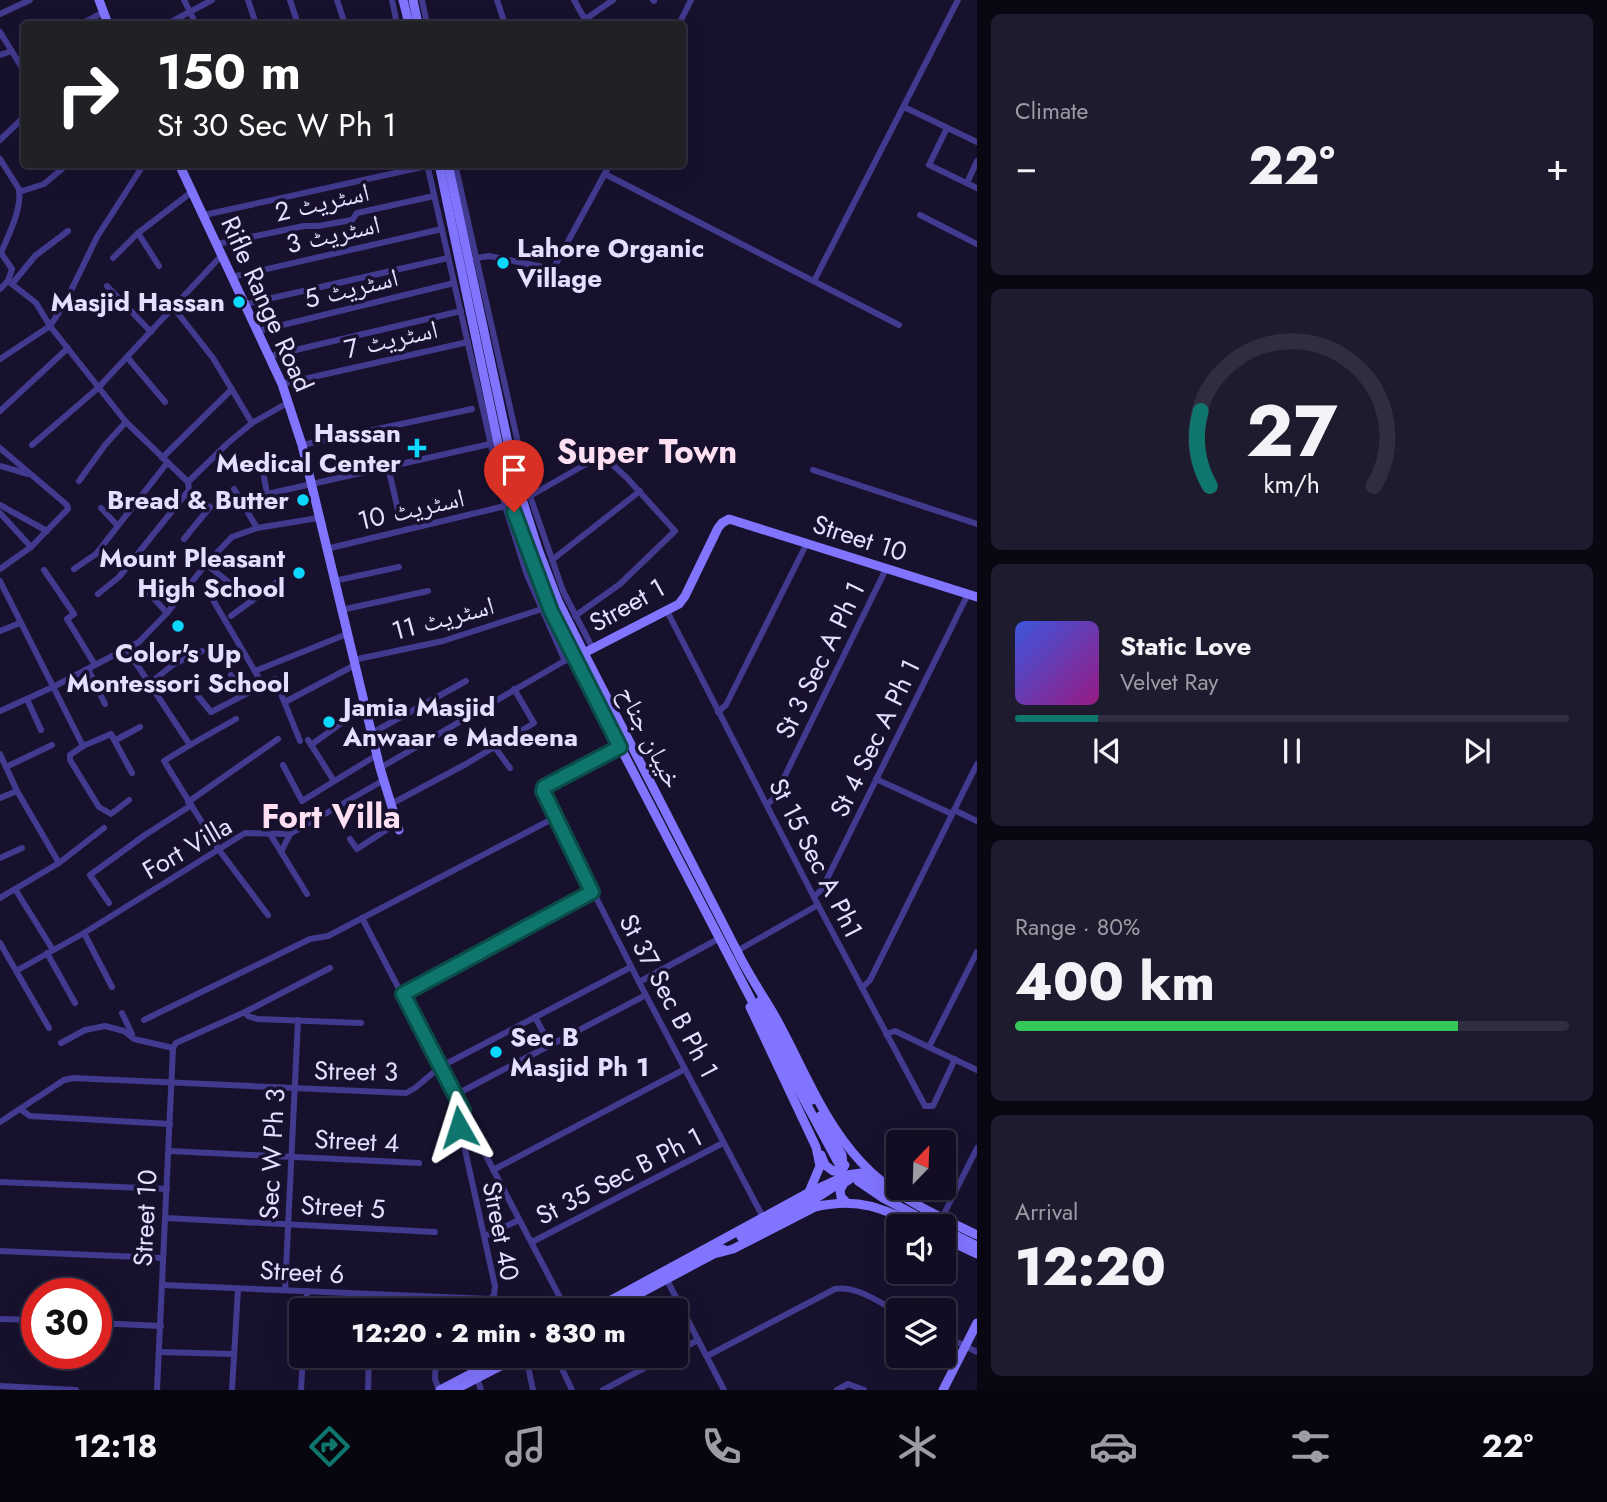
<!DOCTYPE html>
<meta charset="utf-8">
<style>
body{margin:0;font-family:Jost,"Noto Naskh Arabic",sans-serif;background:#1f1b2f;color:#f1f3f6;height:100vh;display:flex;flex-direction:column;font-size:26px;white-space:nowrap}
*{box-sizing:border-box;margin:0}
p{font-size:23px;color:#9c9ca5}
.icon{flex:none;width:38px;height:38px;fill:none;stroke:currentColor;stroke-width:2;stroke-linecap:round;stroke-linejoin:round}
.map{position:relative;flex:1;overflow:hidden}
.drawer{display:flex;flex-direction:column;gap:14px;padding:14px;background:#0a0713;width:630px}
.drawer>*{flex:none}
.top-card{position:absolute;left:21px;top:21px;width:665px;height:147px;border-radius:7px;box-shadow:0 7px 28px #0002,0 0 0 2px #312d40;background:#202124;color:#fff;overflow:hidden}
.needle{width:46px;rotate:23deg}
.controls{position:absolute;left:886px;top:1130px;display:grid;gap:14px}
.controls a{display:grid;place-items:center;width:70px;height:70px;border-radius:7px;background:#120d22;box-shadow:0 7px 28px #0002,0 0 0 2px #312d40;font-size:35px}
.speed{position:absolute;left:21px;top:1278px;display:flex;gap:14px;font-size:35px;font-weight:700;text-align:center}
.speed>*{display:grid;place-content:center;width:91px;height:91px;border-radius:50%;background:#120d22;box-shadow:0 7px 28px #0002,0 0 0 2px #312d40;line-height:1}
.speed .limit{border:10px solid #d22;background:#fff;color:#111}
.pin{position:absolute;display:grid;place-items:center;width:60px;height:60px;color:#fff;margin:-72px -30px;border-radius:50% 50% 50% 0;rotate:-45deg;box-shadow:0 0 7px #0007}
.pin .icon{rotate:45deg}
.me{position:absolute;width:77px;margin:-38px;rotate:354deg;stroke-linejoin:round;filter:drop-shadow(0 0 5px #0008)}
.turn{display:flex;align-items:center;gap:24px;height:147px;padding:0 21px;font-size:32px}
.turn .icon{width:91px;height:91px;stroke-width:2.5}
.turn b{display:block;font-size:49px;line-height:60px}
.big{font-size:52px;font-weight:800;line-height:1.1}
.drawer .widget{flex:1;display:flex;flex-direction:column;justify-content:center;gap:10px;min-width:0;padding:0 24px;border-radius:10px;background:#1f1b2f}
.drawer .dial{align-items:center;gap:0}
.dial svg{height:182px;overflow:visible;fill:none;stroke:#312d40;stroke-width:7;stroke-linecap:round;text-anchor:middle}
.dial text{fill:#f1f3f6;stroke:none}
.song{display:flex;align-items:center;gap:21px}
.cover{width:84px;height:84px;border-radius:10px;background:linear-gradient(135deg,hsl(230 70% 55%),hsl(310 70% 35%))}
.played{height:7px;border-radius:4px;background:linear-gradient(90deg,#0f766e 15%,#312d40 15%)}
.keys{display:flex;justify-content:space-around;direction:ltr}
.heat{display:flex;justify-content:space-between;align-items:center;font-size:38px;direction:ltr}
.charge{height:10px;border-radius:5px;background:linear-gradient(90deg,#34c759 80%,#312d40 0)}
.trip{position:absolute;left:289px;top:1298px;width:399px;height:70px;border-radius:7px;background:#120d22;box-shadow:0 7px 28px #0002,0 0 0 2px #312d40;font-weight:800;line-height:70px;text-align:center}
.dock{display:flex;height:112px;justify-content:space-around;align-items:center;background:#07050e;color:#9c9ca5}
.dock .icon{width:49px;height:49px}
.dock .active{color:#0f766e}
.dock b{font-size:32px;color:#f1f3f6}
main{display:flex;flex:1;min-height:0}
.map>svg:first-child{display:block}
</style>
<main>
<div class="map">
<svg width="977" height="1390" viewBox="0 0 977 1390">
<rect width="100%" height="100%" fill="#18112e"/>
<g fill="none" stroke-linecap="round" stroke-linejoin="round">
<g stroke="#423a8f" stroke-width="6">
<polyline points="184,0 196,24"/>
<polyline points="248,0 256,24"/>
<polyline points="290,0 298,24"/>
<polyline points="337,0 345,24"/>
<polyline points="392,0 397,24"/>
<polyline points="422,0 427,24"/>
<polyline points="497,0 505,24"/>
<polyline points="574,0 583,16 587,18 613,0"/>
<polyline points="653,0 654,1"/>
<polyline points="0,14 30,0"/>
<polyline points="81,24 104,12"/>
<polyline points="167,24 212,0"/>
<polyline points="679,24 691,0"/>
<polyline points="0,32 24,71"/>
<polyline points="0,55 12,51"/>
<polyline points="904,107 977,142"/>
<polyline points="947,128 929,165 977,188"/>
<polyline points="0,140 24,117"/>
<path d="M0 159 19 189C22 209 9 234 1 253L12 269 8 281 0 289"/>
<polyline points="238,164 239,166"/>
<polyline points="427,164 505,506 527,575 565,661"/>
<polyline points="455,164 530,496 563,591 593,649"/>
<polyline points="456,167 467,164"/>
<polyline points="605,174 899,325"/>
<polyline points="967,183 977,161"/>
<polyline points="19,192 44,184 68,164"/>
<polyline points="204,215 427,166"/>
<polyline points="920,215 977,244"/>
<polyline points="138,233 159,266"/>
<polyline points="217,244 304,226 318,226 352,220 357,213 434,196"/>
<polyline points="113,258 138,233 193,191"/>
<polyline points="476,258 489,256 553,269 610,164"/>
<polyline points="232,277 442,229"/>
<polyline points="8,281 36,303 50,326 126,422 188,482 189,490 119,577 98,594"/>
<polyline points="814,281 958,0"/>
<polyline points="12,284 35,256 68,231"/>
<polyline points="107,286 151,332"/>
<polyline points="246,304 448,258"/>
<polyline points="173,307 213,358 252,423"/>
<polyline points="258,331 454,283"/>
<polyline points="270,356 461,311"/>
<polyline points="127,357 165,402"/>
<polyline points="0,359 50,326 64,305 97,237 144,164"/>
<polyline points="282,384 468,342"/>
<polyline points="0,411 68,348"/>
<polyline points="32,445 98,388 222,255"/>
<polyline points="302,445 472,409"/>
<polyline points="0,448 67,505 68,509 31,547 0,569"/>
<polyline points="162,458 232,389"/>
<polyline points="0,466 28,474"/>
<polyline points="388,467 398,510"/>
<polyline points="813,470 977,524"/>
<polyline points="263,471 267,494"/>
<polyline points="79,481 105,445 126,422"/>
<polyline points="188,482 228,443 252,423 289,402"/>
<polyline points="234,489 257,528"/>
<polyline points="530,496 602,455 627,478 675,531 620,584 575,616"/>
<polyline points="242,502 267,494 490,444"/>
<polyline points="0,505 47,531"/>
<polyline points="101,508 117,525"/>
<polyline points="0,513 31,547"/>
<polyline points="184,539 210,507 189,490"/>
<polyline points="326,549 505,506"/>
<polyline points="552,560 640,491"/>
<polyline points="206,564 252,601"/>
<polyline points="74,569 96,554 167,463"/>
<polyline points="44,570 74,614 67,619 95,665"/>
<polyline points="0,581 83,746 70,755 70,760 99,807 111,814 129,800"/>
<polyline points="334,581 399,567"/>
<polyline points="147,591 167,613"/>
<polyline points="213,600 263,685"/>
<polyline points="341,610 428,591"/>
<polyline points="667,611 818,905 925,1106 933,1106 955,1059"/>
<polyline points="231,616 277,582"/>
<polyline points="0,631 20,623"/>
<polyline points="126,648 190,745 164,761 219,850 268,915"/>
<polyline points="353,660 443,641 542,609"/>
<polyline points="88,669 105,704"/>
<polyline points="255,671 347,634"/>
<polyline points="231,675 243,695"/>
<polyline points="150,683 174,664 202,651"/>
<polyline points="198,696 211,712 275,679 300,741"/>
<polyline points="27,699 41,730"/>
<polyline points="285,702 355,665"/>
<polyline points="0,711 53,687 139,642 167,613 206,564 232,537 257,528 318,518"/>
<polyline points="718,712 726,705 807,543"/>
<polyline points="372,733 466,681"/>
<polyline points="116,740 140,727"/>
<polyline points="308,740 334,781"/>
<polyline points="190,745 236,719"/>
<polyline points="311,745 365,706"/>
<polyline points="83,746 111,734 132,773"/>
<polyline points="494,746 510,768"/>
<polyline points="620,747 544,787 544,795 639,982 764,1219"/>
<polyline points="0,754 17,791 59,863"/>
<polyline points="283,765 302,801 377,755"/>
<polyline points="6,767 52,745"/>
<polyline points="380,768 566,660"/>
<polyline points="876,779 952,814"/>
<polyline points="0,798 17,791"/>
<polyline points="188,802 278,739"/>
<polyline points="391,804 466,764 534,723 514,689"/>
<polyline points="767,805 774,798 886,569"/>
<polyline points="954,810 977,821"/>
<polyline points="270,834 307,894"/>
<polyline points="350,839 357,849 397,823"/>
<polyline points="281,852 290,834"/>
<polyline points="0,858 22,848"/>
<polyline points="15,889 53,950"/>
<polyline points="814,897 822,889 968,594"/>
<polyline points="0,898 59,863 104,828"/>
<polyline points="109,903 90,875 145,835 190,806"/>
<polyline points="362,918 567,1311"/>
<polyline points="84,933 112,987"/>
<polyline points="0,943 49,1028"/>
<polyline points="737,951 818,905"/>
<polyline points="47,953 75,1003"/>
<polyline points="16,971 84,933 245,833 290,834 384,780"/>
<polyline points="639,982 720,938"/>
<polyline points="862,988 870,980 977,764"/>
<polyline points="403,994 592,892"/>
<polyline points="245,1012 248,1016 257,1019 361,1023"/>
<polyline points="122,1013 132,1034"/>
<polyline points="535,1017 550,1045"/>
<polyline points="144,1020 310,939 328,936 554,818"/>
<polyline points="886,1034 895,1031 977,1070"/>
<polyline points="61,1043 85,1030 105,1026 124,1031 134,1039 173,1048"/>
<polyline points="929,1047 977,952"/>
<polyline points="173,1048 176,1043 245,1012 330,968"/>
<polyline points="455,1095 646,995"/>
<polyline points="20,1109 30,1116 170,1124"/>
<polyline points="0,1122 64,1080 73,1078 406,1093 415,1088 440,1067 631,967"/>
<polyline points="169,1151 419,1163"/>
<polyline points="493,1170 685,1069"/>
<polyline points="0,1182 167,1189"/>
<polyline points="165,1218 435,1232"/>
<polyline points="942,1218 977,1148"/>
<polyline points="485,1236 519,1220"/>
<polyline points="532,1242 723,1143"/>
<polyline points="0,1251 163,1258"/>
<polyline points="667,1280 724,1390"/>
<polyline points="163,1285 490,1299 494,1295 495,1286 458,1118 458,1114 463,1110"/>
<polyline points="285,1290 298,1020"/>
<polyline points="306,1311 307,1291"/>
<polyline points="372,1311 373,1295"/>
<polyline points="439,1311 440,1298"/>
<polyline points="0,1319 37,1320"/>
<polyline points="96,1323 161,1326"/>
<polyline points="943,1335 977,1352"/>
<polyline points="159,1352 234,1354"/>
<polyline points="676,1352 698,1340"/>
<polyline points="436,1356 435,1379 439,1390"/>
<polyline points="523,1356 528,1366 533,1390"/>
<polyline points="556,1356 572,1390"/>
<path d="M707 1356 835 1289C856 1285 880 1303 898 1312"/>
<polyline points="477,1378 481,1390"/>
<polyline points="0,1386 76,1390"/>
<polyline points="157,1390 173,1048"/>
<polyline points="232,1390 238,1289"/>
<polyline points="301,1390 303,1356"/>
<polyline points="368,1390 369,1356"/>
<polyline points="603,1390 667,1356"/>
<polyline points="837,1390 848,1384 864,1390"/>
</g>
<g stroke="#8175ff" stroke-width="9">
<polyline points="99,0 108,24"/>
<polyline points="403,0 409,24"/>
<polyline points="413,0 418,24"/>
<polyline points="179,164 282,384 302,445 380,768 399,830"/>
<polyline points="439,164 509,495 535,573 573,656 781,1057 840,1166"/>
<path d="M448 164 516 480 538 549 558 601 584 653 737 951C747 972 760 991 772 1011 801 1061 820 1118 861 1162 892 1196 936 1215 977 1235"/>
<polyline points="584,653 679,604 685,596 718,528 722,523 729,519 977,597"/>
<polyline points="760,1001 785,1052 812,1100"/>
<polyline points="750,1007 816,1147 820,1166 809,1192"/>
<polyline points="821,1155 825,1165 833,1171 842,1170 845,1165"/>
<polyline points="858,1181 883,1198 938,1227"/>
<polyline points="846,1202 841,1197 840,1190 844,1183 853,1177"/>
<polyline points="943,1229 977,1246"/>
<polyline points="943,1238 977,1254"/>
<path d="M718 1253 733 1249 815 1207C859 1197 883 1208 921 1227"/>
<polyline points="591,1311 808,1193 847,1175 861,1173 880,1188 895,1195"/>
<polyline points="607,1311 723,1249"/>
<polyline points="440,1390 505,1356"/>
<polyline points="454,1390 520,1356"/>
<polyline points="943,1390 977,1323"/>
</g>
<polyline stroke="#8175ff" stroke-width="9" points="741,1237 815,1199 832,1188 837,1182 843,1166 842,1155 820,1116"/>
</g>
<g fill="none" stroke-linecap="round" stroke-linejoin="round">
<g stroke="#0a4d48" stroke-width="18">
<polyline id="route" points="459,1127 458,1114 463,1110 403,994 592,892 543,791 544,787 620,747 551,611 514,512"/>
</g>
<use href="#route" stroke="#0f766e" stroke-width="12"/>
</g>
<g fill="#0ad8ff" stroke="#18112e" stroke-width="2.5">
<circle cx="503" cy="263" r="7"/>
<circle cx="239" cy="302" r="7"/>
<path d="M413.5 437.5h7v7h7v7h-7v7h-7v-7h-7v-7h7z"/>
<circle cx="303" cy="500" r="7"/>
<circle cx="299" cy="573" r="7"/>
<circle cx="178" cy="626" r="7"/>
<circle cx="329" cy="722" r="7"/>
<circle cx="496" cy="1052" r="7"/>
</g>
<g text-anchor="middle" stroke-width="7" stroke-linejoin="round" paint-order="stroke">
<g font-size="26" fill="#e4deff" stroke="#18112e">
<text transform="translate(322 202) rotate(-13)" y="9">اسٹریٹ 2</text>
<text transform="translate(333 234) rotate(-13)" y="9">اسٹریٹ 3</text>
<text transform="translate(351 288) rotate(-14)" y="9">اسٹریٹ 5</text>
<text transform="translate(267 304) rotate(66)" y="9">Rifle Range Road</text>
<text transform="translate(391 339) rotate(-13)" y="9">اسٹریٹ 7</text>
<text transform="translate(411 509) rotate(-13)" y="9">اسٹریٹ 10</text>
<text transform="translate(860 538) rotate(18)" y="9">Street 10</text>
<text transform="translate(627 605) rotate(-29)" y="9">Street 1</text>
<text transform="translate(443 618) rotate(-15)" y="9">اسٹریٹ 11</text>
<text transform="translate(820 660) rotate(-64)" y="9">St 3 Sec A Ph 1</text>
<text transform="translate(650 737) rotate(63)" y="9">خیبان جناح</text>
<text transform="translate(875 738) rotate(-64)" y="9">St 4 Sec A Ph 1</text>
<text transform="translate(187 848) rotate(-30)" y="9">Fort Villa</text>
<text transform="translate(816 858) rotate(63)" y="9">St 15 Sec A Ph1</text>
<text transform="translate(669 996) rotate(62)" y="9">St 37 Sec B Ph 1</text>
<text transform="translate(356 1071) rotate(1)" y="9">Street 3</text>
<text transform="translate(357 1141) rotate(3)" y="9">Street 4</text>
<text transform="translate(272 1154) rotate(-87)" y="9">Sec W Ph 3</text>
<text transform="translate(619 1176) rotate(-27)" y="9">St 35 Sec B Ph 1</text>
<text transform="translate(343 1207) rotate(3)" y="9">Street 5</text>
<text transform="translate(145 1218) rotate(-87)" y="9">Street 10</text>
<text transform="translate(501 1231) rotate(79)" y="9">Street 40</text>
<text transform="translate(302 1272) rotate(3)" y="9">Street 6</text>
</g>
<g font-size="26" font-weight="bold" fill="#e4deff" stroke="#18112e" text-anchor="end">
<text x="517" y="257" text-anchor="start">Lahore Organic<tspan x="517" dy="30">Village</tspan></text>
<text x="225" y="311">Masjid Hassan</text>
<text x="401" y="442">Hassan<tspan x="401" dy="30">Medical Center</tspan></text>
<text x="289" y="509">Bread &amp; Butter</text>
<text x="285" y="567">Mount Pleasant<tspan x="285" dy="30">High School</tspan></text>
<text x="178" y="662" text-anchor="middle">Color's Up<tspan x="178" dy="30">Montessori School</tspan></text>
<text x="343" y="716" text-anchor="start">Jamia Masjid<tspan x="343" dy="30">Anwaar e Madeena</tspan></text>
<text x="510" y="1046" text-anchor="start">Sec B<tspan x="510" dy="30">Masjid Ph 1</tspan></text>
</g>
<g font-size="33" font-weight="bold" fill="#ffe0f2" stroke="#18112e">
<text x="647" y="463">Super Town</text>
<text x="331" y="828">Fort Villa</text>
</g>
</g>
</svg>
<div class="controls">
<a><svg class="needle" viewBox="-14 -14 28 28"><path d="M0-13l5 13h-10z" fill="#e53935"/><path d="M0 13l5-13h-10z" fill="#9c9ca5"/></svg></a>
<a><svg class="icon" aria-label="sound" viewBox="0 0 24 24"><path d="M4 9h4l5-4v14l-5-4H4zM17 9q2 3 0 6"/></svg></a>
<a><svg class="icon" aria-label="layers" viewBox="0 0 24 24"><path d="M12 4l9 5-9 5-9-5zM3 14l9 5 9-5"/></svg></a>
</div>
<div class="speed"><div class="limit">30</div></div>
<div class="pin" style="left:514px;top:512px;background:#d93025"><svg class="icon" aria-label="arrive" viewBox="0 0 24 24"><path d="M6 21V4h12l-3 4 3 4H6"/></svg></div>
<svg class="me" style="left:459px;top:1127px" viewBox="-20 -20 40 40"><path d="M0-17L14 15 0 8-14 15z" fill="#0f766e" stroke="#fff" stroke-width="4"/></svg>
<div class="trip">12:20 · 2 min · 830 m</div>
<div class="top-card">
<div class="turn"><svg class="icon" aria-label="right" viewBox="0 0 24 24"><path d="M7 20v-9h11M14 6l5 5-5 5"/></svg><div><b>150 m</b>St 30 Sec W Ph 1</div></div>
</div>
</div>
<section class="drawer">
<div class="widget"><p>Climate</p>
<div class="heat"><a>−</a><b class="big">22°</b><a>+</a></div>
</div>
<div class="widget dial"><svg viewBox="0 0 100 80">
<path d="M14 69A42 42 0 1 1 86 69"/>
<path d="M14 69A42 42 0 0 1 10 36" stroke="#0f766e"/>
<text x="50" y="56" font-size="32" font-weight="700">27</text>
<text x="50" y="72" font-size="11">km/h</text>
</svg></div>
<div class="widget">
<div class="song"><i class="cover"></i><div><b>Static Love</b><p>Velvet Ray</p></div></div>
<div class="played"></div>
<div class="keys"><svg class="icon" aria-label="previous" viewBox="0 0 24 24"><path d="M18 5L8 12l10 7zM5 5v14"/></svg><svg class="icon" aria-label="pause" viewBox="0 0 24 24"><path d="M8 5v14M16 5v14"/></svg><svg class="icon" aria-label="next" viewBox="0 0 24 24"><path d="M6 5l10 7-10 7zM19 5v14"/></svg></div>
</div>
<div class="widget"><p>Range · 80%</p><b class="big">400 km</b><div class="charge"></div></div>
<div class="widget"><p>Arrival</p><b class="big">12:20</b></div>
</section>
</main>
<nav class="dock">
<b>12:18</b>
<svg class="icon active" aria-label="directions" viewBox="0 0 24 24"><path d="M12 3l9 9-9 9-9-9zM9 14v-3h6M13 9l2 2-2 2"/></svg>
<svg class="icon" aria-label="music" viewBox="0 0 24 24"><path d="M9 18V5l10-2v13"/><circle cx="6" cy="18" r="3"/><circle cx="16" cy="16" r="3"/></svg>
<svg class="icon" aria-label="phone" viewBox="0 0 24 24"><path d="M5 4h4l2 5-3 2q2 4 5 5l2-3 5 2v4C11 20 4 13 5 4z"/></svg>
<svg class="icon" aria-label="climate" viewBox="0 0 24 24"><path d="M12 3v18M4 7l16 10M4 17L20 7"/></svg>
<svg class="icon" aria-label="car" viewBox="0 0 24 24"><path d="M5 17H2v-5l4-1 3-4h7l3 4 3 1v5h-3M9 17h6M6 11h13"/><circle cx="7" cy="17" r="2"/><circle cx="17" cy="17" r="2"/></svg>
<svg class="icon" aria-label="filters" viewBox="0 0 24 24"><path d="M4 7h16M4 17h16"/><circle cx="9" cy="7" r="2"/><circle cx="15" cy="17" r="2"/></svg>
<b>22°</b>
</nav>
